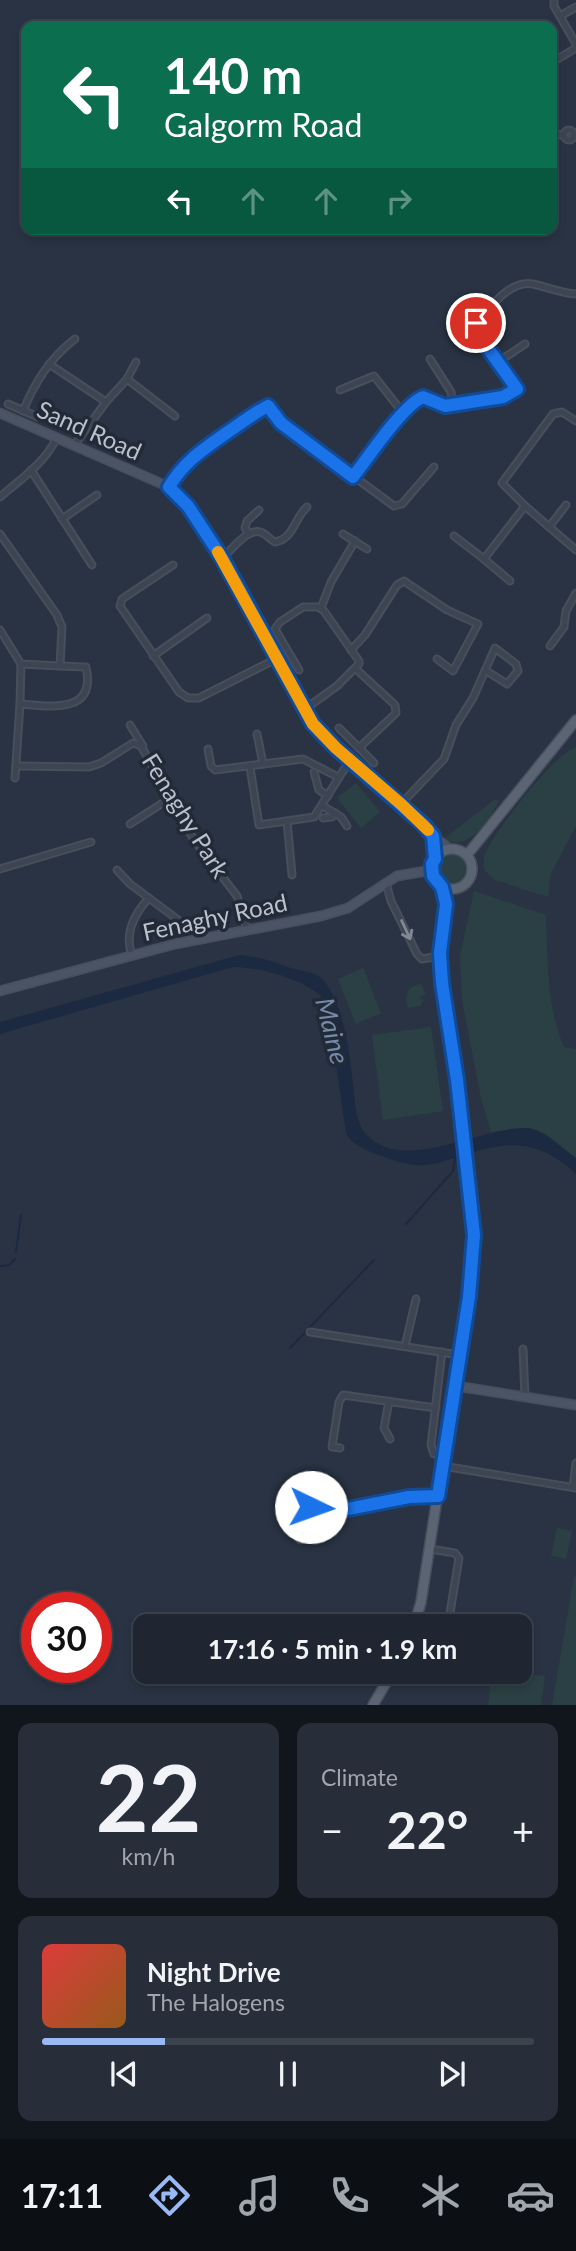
<!DOCTYPE html>
<meta charset="utf-8">
<style>
body{margin:0;font-family:Lato,sans-serif;background:#272e3a;color:#f1f3f6;height:100vh;display:flex;flex-direction:column;font-size:26px;white-space:nowrap}
*{box-sizing:border-box;margin:0}
p{font-size:23px;color:#a1a5ac}
.icon{flex:none;width:38px;height:38px;fill:none;stroke:currentColor;stroke-width:2;stroke-linecap:round;stroke-linejoin:round}
.map{position:relative;height:1705px;overflow:hidden}
.sheet{display:flex;flex-direction:column;gap:18px;padding:18px;background:#11151c;flex:1}
.sheet>*{flex:none}
.guide{position:absolute;left:21px;top:21px;width:536px;height:214px;border-radius:14px;box-shadow:0 4px 10px #0003,0 0 0 2px #3c434d;background:#0b6e4f;color:#fff;overflow:hidden}
.speed{position:absolute;left:21px;top:1592px;display:flex;gap:14px;font-size:35px;font-weight:700;text-align:center}
.speed>*{display:grid;place-content:center;width:91px;height:91px;border-radius:50%;background:#1f2632;box-shadow:0 4px 10px #0003,0 0 0 2px #3c434d;line-height:1}
.speed .limit{border:10px solid #d22;background:#fff;color:#111}
.pin{position:absolute;display:grid;place-items:center;width:60px;height:60px;color:#fff;margin:-30px;border:4px solid #fff;border-radius:50%;box-shadow:0 2px 7px #0007}
.me{position:absolute;width:77px;margin:-38px;rotate:93deg;stroke-linejoin:round;filter:drop-shadow(0 0 5px #0008)}
.turn{display:flex;align-items:center;gap:24px;height:147px;padding:0 28px;font-size:32px}
.turn .icon{width:91px;height:91px;stroke-width:2.5}
.turn b{display:block;font-size:49px;line-height:60px}
.lanes{display:flex;align-items:center;height:66px;padding:0 28px;background:#0003;justify-content:center;gap:35px;direction:ltr}
.lanes .off{opacity:.35}
.big{font-size:52px;font-weight:700;line-height:1.1}
.sheet .widget{flex:1;display:flex;flex-direction:column;justify-content:center;gap:10px;min-width:0;padding:0 24px;border-radius:14px;background:#272e3a}
.sheet .dial{align-items:center;gap:0}
.dial b{font-size:91px;line-height:1}
.song{display:flex;align-items:center;gap:21px}
.cover{width:84px;height:84px;border-radius:10px;background:linear-gradient(135deg,hsl(0 70% 55%),hsl(30 70% 35%))}
.played{height:7px;border-radius:4px;background:linear-gradient(90deg,#98b9f4 25%,#3c434d 25%)}
.keys{display:flex;justify-content:space-around;direction:ltr}
.heat{display:flex;justify-content:space-between;align-items:center;font-size:38px;direction:ltr}
.sheet .tiles{flex:1;display:grid;gap:18px;grid-template-columns:1fr 1fr}
.widget:last-child{grid-column:span 2}
.trip{position:absolute;left:133px;top:1614px;width:399px;height:70px;border-radius:14px;background:#1f2632;box-shadow:0 4px 10px #0003,0 0 0 2px #3c434d;font-weight:700;line-height:70px;text-align:center}
.tabs{display:flex;height:112px;justify-content:space-around;align-items:center;background:#0c0f14;color:#a1a5ac}
.tabs .icon{width:49px;height:49px}
.tabs .selected{color:#98b9f4}
.tabs b{font-size:32px;color:#f1f3f6}
.map>svg:first-child{display:block}
</style>
<div class="map">
<svg width="576" height="1705" viewBox="0 0 576 1705">
<rect width="100%" height="100%" fill="#293343"/>
<g fill="#2b4044">
<path d="M576 747V826L551 873 548 897 495 880 484 870C484 865 483 858 485 854 495 831 554 754 576 747Z"/>
<polygon points="356,783 380,812 361,828 337,798"/>
<path d="M495 799 499 801C489 820 468 853 444 839Z"/>
<circle cx="451" cy="868" r="15"/>
<path d="M474 891 546 915C548 960 546 1006 564 1047L576 1049V1158L545 1134 528 1128 491 1132 481 1098 462 1000 460 956Z"/>
<polygon points="363,968 381,1013 356,1024 338,979"/>
<polygon points="421,983 426,994 419,997 424,1000 420,1006 408,1008 406,999 409,989"/>
<polygon points="431,1027 443,1111 383,1120 372,1035"/>
<polygon points="557,1528 572,1531 566,1559 551,1556"/>
<polygon points="574,1577 576,1577 576,1705 552,1705"/>
<polygon points="492,1671 545,1676 541,1705 488,1705"/>
</g>
<path fill="#1c2a41" d="M239 955C258 956 273 962 291 968 300 971 313 971 321 978 343 998 350 1055 353 1084 355 1100 355 1123 367 1135 404 1174 482 1126 527 1128 545 1129 561 1148 576 1158V1174C538 1138 507 1141 461 1156 446 1161 429 1167 413 1165 399 1163 384 1157 371 1152 361 1147 351 1144 346 1133L332 1037 321 996C298 977 262 968 233 967L0 1034V1022Z"/>
<g fill="none" stroke-linecap="round" stroke-linejoin="round">
<g stroke="#1c2a41" stroke-width="2">
<polyline points="406,1224 453,1171 455,1159"/>
<polyline points="16,1252 21,1215"/>
<polyline points="0,1266 9,1265 15,1259"/>
<polyline points="290,1348 374,1260"/>
</g>
<g stroke="#474e5c" stroke-width="9">
<g id="street">
<polyline points="554,0 554,6 576,44"/>
<polyline points="560,16 576,7"/>
<polyline points="551,63 576,48"/>
<circle cx="569" cy="135" r="5"/>
<polyline points="551,134 564,135"/>
<polyline points="430,359 451,392 453,405"/>
<polyline points="498,362 525,344"/>
<polyline points="49,364 106,402"/>
<polyline points="127,379 175,416"/>
<polyline points="340,390 374,376 403,413"/>
<polyline points="8,404 38,417"/>
<path d="M23 411C35 382 50 358 75 339"/>
<polyline points="576,421 562,412 553,414 502,483 525,506 576,550"/>
<polyline points="75,444 106,402 127,379 136,362"/>
<polyline points="31,470 92,565"/>
<path d="M353 477C368 458 403 405 423 397L445 406 453 405 503 397 517 389 476 329V323C490 308 510 279 533 284 547 287 561 293 576 294"/>
<path d="M169 487C183 463 202 450 225 434 239 424 252 414 268 406L281 423 394 506 402 504 434 467"/>
<path d="M0 497C20 480 46 462 57 437"/>
<polyline points="62,519 97,495"/>
<polyline points="549,527 566,505"/>
<path d="M0 534 57 615 62 627 60 666 86 667C97 715 49 706 20 704L15 778"/>
<polyline points="249,534 245,528 247,521 259,510"/>
<polyline points="343,534 367,549"/>
<polyline points="454,536 484,559 525,506"/>
<path d="M222 558C231 551 247 528 260 532 266 533 270 540 275 542 294 539 294 518 307 507"/>
<polyline points="484,559 510,581"/>
<polyline points="173,565 122,599 120,606 179,692 188,698 199,698 276,659"/>
<polyline points="321,608 331,582 355,541"/>
<polyline points="0,630 21,664 60,666"/>
<polyline points="550,646 564,627 566,611 576,593"/>
<polyline points="351,650 365,635 397,585 404,581 447,610 478,624 453,671 437,659"/>
<polyline points="153,656 207,618"/>
<polyline points="356,669 395,705 396,713 359,748"/>
<polyline points="299,670 275,629 280,622 303,607 318,607 324,611 359,661 359,664 337,686 305,709"/>
<polyline points="20,704 21,664"/>
<polyline points="130,725 143,746"/>
<polyline points="339,728 374,763"/>
<polyline points="257,734 263,764"/>
<polyline points="208,749 211,766 215,770 303,759 338,777"/>
<polyline points="16,766 89,767 101,763 133,743 141,746 194,840 237,896 247,929"/>
<polyline points="250,767 259,825 314,817 350,760"/>
<polyline points="314,772 319,790 328,796"/>
<polyline points="401,804 444,759 456,725 473,698 495,648 516,664 518,671 507,684 485,670"/>
<polyline points="323,806 341,817 347,826"/>
<polyline points="323,818 332,817 335,813"/>
<polyline points="287,821 292,875"/>
<polyline points="130,824 172,797"/>
<polyline points="0,869 91,842"/>
<polyline points="117,870 130,884 185,925"/>
<polyline points="386,883 391,901 417,954 422,959 433,957 440,953"/>
<path d="M132 955C124 933 134 914 149 898"/>
<polyline points="310,1332 459,1355"/>
<polyline points="405,1346 416,1299"/>
<polyline points="523,1349 525,1397"/>
<polyline points="389,1401 384,1428 390,1439"/>
<polyline points="340,1448 332,1447 339,1402 343,1395 436,1408"/>
<polyline points="434,1454 431,1445 442,1352"/>
<polyline points="443,1466 576,1488"/>
<polyline points="573,1487 576,1463"/>
<polyline points="296,1506 348,1509 409,1497 438,1496"/>
<polyline points="300,1540 303,1507"/>
<polyline points="430,1549 455,1553 459,1558 448,1625"/>
</g>
</g>
<g stroke="#474e5c" stroke-width="11">
<g id="secondary">
<polyline points="0,413 169,487 188,506 222,558 313,724 336,748 401,804 433,836 450,849"/>
<polyline points="433,836 435,859"/>
<polyline points="0,991 175,944 321,916 348,908 397,876 432,870"/>
<polyline points="456,1386 576,1405"/>
</g>
</g>
<g stroke="#474e5c" stroke-width="12">
<g id="primary">
<circle cx="452" cy="869" r="20"/>
<polyline points="467,855 576,720"/>
<path d="M414 1626 421 1602 473 1265C476 1171 454 1076 442 983L440 953 446 904 442 887"/>
<polyline points="373,1705 393,1671"/>
</g>
</g>
<use href="#street" stroke="#3d4552" stroke-width="5"/>
<use href="#secondary" stroke="#4b5465" stroke-width="8"/>
<use href="#primary" stroke="#5b6472" stroke-width="9"/>
</g>
<defs><path id="oneway-shaft" d="M-6 0H5M1.5-3L5.5 0L1.5 3" fill="none" stroke-width="1.6" stroke-linecap="round" stroke-linejoin="round" transform="scale(1.75)"/></defs>
<use stroke="#828995" href="#oneway-shaft" transform="translate(406 930) rotate(65)"/>
<g fill="none" stroke-linecap="round" stroke-linejoin="round">
<g stroke="#114b97" stroke-width="18">
<path id="route" d="M311 1507 348 1509 409 1497 438 1496 469 1297 474 1235 457 1080 442 983 440 953 446 904 442 887 433 876 432 864 435 859 433 836 424 825 336 748 313 724 222 558 188 506 169 487C183 463 202 450 225 434 240 424 252 414 268 406L281 423 353 477C368 458 403 405 423 397L445 406 503 397 517 389 480 337 476 330V323"/>
</g>
<use href="#route" stroke="#1a73e8" stroke-width="12"/>
<polyline stroke="#f59e0b" stroke-width="12" points="218,552 313,724 336,748 401,804 428,830"/>
</g>
<g text-anchor="middle" stroke-width="7" stroke-linejoin="round" paint-order="stroke">
<g font-size="24" fill="#bac1cc" stroke="#222a38">
<text transform="translate(89 431) rotate(24)" y="8">Sand Road</text>
<text transform="translate(185 816) rotate(58)" y="8">Fenaghy Park</text>
<text transform="translate(215 918) rotate(-12)" y="8">Fenaghy Road</text>
</g>
<g font-size="26" font-style="italic" fill="#758aa9" stroke="#222a38">
<text transform="translate(332 1031) rotate(76)" y="9">Maine</text>
</g>
</g>
</svg>
<div class="speed"><div class="limit">30</div></div>
<div class="pin" style="left:476px;top:323px;background:#d93025"><svg class="icon" aria-label="arrive" viewBox="0 0 24 24"><path d="M6 21V4h12l-3 4 3 4H6"/></svg></div>
<svg class="me" style="left:311px;top:1507px" viewBox="-20 -20 40 40"><circle r="19" fill="#fff"/><path d="M0-13L10 11 0 6-10 11z" fill="#1a73e8"/></svg>
<div class="trip">17:16 · 5 min · 1.9 km</div>
<div class="guide">
<div class="turn"><svg class="icon" aria-label="left" viewBox="0 0 24 24"><path d="M17 20v-9H6M10 6l-5 5 5 5"/></svg><div><b>140 m</b>Galgorm Road</div></div>
<div class="lanes"><svg class="icon" aria-label="left" viewBox="0 0 24 24"><path d="M17 20v-9H6M10 6l-5 5 5 5"/></svg><svg class="icon off" aria-label="ahead" viewBox="0 0 24 24"><path d="M12 20V5M6 11l6-6 6 6"/></svg><svg class="icon off" aria-label="ahead" viewBox="0 0 24 24"><path d="M12 20V5M6 11l6-6 6 6"/></svg><svg class="icon off" aria-label="right" viewBox="0 0 24 24"><path d="M7 20v-9h11M14 6l5 5-5 5"/></svg></div>
</div>
</div>
<section class="sheet">
<div class="tiles">
<div class="widget dial"><b>22</b><p>km/h</p></div>
<div class="widget"><p>Climate</p>
<div class="heat"><a>−</a><b class="big">22°</b><a>+</a></div>
</div>
<div class="widget">
<div class="song"><i class="cover"></i><div><b>Night Drive</b><p>The Halogens</p></div></div>
<div class="played"></div>
<div class="keys"><svg class="icon" aria-label="previous" viewBox="0 0 24 24"><path d="M18 5L8 12l10 7zM5 5v14"/></svg><svg class="icon" aria-label="pause" viewBox="0 0 24 24"><path d="M8 5v14M16 5v14"/></svg><svg class="icon" aria-label="next" viewBox="0 0 24 24"><path d="M6 5l10 7-10 7zM19 5v14"/></svg></div>
</div>
</div>
</section>
<nav class="tabs">
<b>17:11</b>
<svg class="icon selected" aria-label="directions" viewBox="0 0 24 24"><path d="M12 3l9 9-9 9-9-9zM9 14v-3h6M13 9l2 2-2 2"/></svg>
<svg class="icon" aria-label="music" viewBox="0 0 24 24"><path d="M9 18V5l10-2v13"/><circle cx="6" cy="18" r="3"/><circle cx="16" cy="16" r="3"/></svg>
<svg class="icon" aria-label="phone" viewBox="0 0 24 24"><path d="M5 4h4l2 5-3 2q2 4 5 5l2-3 5 2v4C11 20 4 13 5 4z"/></svg>
<svg class="icon" aria-label="climate" viewBox="0 0 24 24"><path d="M12 3v18M4 7l16 10M4 17L20 7"/></svg>
<svg class="icon" aria-label="car" viewBox="0 0 24 24"><path d="M5 17H2v-5l4-1 3-4h7l3 4 3 1v5h-3M9 17h6M6 11h13"/><circle cx="7" cy="17" r="2"/><circle cx="17" cy="17" r="2"/></svg>
</nav>
